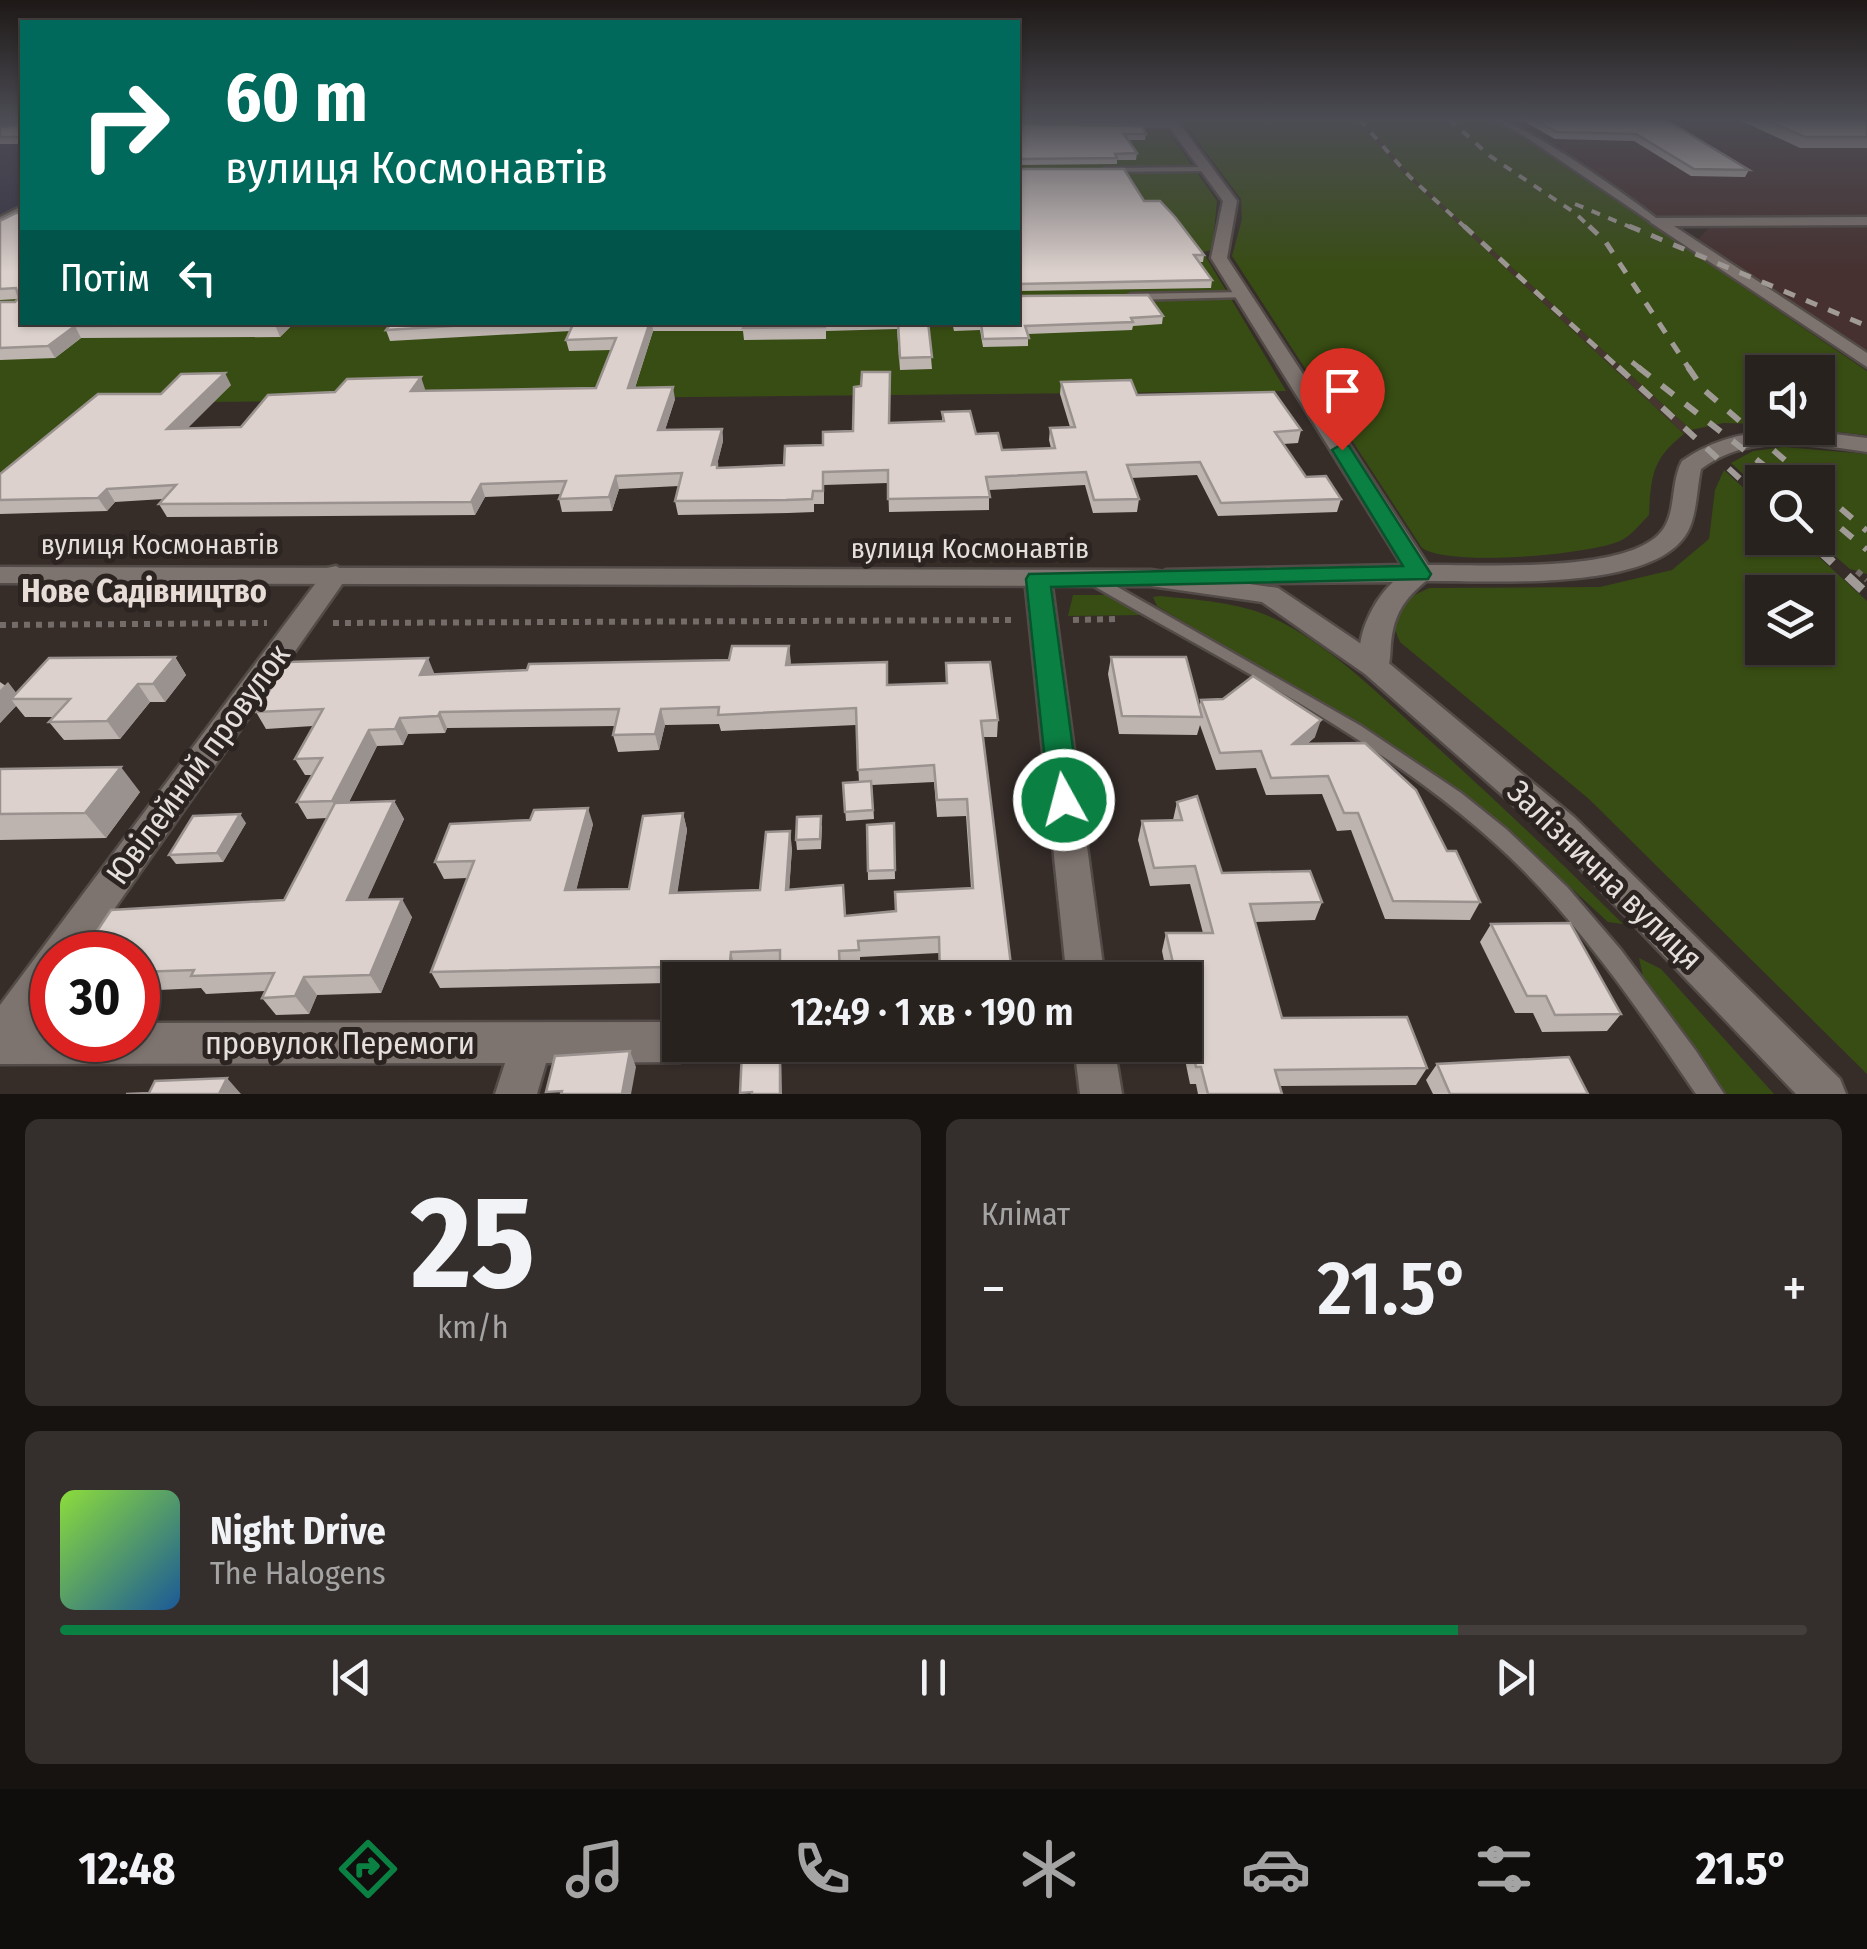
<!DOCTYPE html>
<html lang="uk">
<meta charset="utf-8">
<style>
body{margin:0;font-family:"Fira Sans Condensed",sans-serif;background:#342f2c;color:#f1f3f6;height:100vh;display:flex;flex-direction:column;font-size:38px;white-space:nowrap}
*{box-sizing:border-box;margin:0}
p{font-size:32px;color:#a5a4a4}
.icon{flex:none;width:55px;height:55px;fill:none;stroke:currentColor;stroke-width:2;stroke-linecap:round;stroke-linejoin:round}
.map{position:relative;height:1094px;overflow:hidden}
.sheet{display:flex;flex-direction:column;gap:25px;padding:25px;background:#161311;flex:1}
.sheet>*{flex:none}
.banner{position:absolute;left:20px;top:20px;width:1000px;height:305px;border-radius:0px;box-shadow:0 2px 8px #0004,0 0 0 2px #443f3d;background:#00695c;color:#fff;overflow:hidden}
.fabs{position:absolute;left:1745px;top:355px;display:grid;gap:20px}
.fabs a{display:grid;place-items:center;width:90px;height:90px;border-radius:0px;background:#28221f;box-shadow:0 2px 8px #0004,0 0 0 2px #443f3d;font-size:50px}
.speed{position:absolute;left:30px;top:932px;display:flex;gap:20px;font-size:50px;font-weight:700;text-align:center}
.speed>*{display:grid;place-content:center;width:130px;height:130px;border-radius:50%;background:#28221f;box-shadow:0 2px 8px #0004,0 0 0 2px #443f3d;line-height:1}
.speed .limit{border:15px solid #d22;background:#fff;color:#111}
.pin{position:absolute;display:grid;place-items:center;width:85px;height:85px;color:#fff;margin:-102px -42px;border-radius:50% 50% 50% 0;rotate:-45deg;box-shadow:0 0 10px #0007}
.pin .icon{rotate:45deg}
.me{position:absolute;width:110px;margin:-55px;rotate:353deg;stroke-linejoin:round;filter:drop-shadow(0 0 8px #0008)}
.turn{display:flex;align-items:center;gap:35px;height:210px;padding:0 40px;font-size:45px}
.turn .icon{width:130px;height:130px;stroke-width:2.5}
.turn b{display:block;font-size:70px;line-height:85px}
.then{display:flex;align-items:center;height:95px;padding:0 40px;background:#0003;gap:20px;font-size:38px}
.big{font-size:75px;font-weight:600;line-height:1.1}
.sheet .card{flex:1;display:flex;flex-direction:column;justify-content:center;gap:15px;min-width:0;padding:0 35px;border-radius:15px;background:#342f2c}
.sheet .dial{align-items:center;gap:0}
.dial b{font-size:130px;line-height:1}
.song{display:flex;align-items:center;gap:30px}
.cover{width:120px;height:120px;border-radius:15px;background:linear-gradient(135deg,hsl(90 70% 55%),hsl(210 70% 35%))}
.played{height:10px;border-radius:5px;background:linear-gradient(90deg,#0b8043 80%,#443f3d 80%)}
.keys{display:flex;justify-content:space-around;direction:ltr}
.heat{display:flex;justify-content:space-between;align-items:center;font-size:55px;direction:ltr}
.sheet .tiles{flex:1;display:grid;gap:25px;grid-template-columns:1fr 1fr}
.card:last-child{grid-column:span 2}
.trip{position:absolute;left:662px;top:962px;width:540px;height:100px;border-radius:0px;background:#28221f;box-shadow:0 2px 8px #0004,0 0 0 2px #443f3d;font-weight:600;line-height:100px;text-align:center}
.tab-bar{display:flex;height:160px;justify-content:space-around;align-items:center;background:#100e0c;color:#a5a4a4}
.tab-bar .icon{width:70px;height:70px}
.tab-bar .selected{color:#0b8043}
.tab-bar b{font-size:45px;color:#f1f3f6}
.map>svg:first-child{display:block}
</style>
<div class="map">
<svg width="1867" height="1094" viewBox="0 0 1867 1094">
<rect width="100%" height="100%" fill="#362d29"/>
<polygon fill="#453630" points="1356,119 1361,119 1412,177 1691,430 1684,434 1408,177"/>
<g fill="#463130">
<polygon points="1511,119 1867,119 1867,219 1658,216"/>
<polygon points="1710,226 1867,227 1867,350 1696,242"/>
</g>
<polygon fill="#393445" points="0,128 22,128 22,206 0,217"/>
<g fill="#384d13" fill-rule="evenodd">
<path d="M1181 119H1356L1408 177 1684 434C1652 459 1651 476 1649 515 1641 523 1631 536 1620 541 1587 555 1450 567 1422 548L1232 256 1242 219 1241 199Z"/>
<polygon points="1361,119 1511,119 1523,127 1512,128 1516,133 1867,371 1867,435 1801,428 1818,428 1818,372 1762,372 1762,424 1723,423 1691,430 1412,177"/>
<polygon points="1018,126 1150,127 1168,131 1217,201 1212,250 1203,252 1286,391 108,403 0,487 0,224 22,212 22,322 1018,322"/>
<polygon points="1784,447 1867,454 1867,574 1850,569 1814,538 1818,538 1818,482 1762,482 1762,491 1731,463 1753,451"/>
<path d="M1724 470 1762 505V538H1798L1867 601V1074L1589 799 1400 642 1393 625 1402 601 1429 588 1600 587 1672 570 1709 539 1715 490ZM1762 592H1818V648H1762Z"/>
<polygon points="1073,595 1108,595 1143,615 1068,616"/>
<path d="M1160 596C1197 600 1239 602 1273 618 1328 644 1373 689 1417 729 1488 793 1556 857 1623 924L1608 922 1507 829 1405 753 1157 606 1153 597Z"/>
<polygon points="1639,958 1661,969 1774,1094 1724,1094 1645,985"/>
</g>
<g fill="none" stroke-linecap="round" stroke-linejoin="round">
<g stroke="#524b47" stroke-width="5">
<g id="service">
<path d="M1492 119C1520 119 1636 201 1661 222L1654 224 1523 135Z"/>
<polygon points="1206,167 1210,169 1209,171 1106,172 1102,170 1106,168"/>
<polygon points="22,206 22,212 0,223 0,217"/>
<polygon points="1244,292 1248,293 1248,297 1131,300 1126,297 1131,294"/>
<path d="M1093 573 1361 726 1461 793 1506 829 1567 887 1621 950 1696 1051 1724 1094H1696C1643 1016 1590 938 1524 871 1403 749 1235 668 1087 582L1085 578 1087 574Z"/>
</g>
</g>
<g stroke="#524b47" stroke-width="5">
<g id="minor">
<path d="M1176 119 1237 201 1227 258 1428 565C1481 564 1634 575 1664 528 1676 509 1671 481 1682 461 1739 421 1801 430 1867 438V452C1809 444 1751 432 1701 469 1697 487 1697 512 1689 529 1659 594 1487 580 1426 581 1404 599 1394 614 1391 643 1390 654 1391 664 1385 674H1365C1349 647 1372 601 1393 582L1157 584 1153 578 1166 570 1402 565 1211 258 1223 201 1170 128 1018 127V120Z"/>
<polygon points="0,122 22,123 22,129 0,130"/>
<polygon points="1867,217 1867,225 1674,226 1867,353 1867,367 1650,222 1657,218"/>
<polygon points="336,566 349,574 345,580 82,955 52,955 52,997 34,1024 52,1024 52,1040 138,1040 138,1023 680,1022 680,1045 699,1045 694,1056 680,1062 546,1063 537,1094 495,1094 505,1063 0,1064 0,1005 327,568"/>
<polygon points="1038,571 1051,579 1105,980 1067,980 1025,579"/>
<polygon points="1074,1045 1114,1045 1122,1094 1080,1094"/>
</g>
</g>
<g stroke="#524b47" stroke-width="5">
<polygon id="tertiary" points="0,567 1151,570 1278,588 1385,660 1574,817 1840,1079 1846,1094 1796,1094 1550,837 1365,674 1262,602 1151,586 0,583"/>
</g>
<g stroke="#746c68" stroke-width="6" stroke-dasharray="6 6" stroke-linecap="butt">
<polyline points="1857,571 1867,580"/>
<polyline points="1073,620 1117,619"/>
<polyline points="333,623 1017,620"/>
<polyline points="0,625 267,623"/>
</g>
<use href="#service" fill="#7e746f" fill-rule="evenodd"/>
<use href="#minor" fill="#7e746f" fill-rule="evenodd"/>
<use href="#tertiary" fill="#7e746f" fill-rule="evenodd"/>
<g stroke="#a19b97" stroke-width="4" stroke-dasharray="9 9" stroke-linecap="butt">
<polyline points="1359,119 1410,177 1467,229"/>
<polyline points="1449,119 1490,156 1575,213 1592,229"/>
<polyline points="1575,204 1635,229"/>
</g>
<g stroke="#a19b97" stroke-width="5" stroke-dasharray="12 12" stroke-linecap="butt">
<polyline points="1464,226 1621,370"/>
<polyline points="1589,226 1605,241 1690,370"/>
<polyline points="1629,226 1867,326"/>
<polyline points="1632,362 1642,370"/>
</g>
<g stroke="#a19b97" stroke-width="6" stroke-dasharray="15 15" stroke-linecap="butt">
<polyline points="1618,367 1762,499"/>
<polyline points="1638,367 1785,482"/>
<polyline points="1688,367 1703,389 1810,482"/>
<polyline points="1818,489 1867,531"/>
<polyline points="1818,509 1867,550"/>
<polyline points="1805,538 1820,552"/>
</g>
<polyline stroke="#a19b97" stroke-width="9" stroke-dasharray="20 20" stroke-linecap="butt" points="1818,549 1867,594"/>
</g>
<g fill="#bdb4af">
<polygon points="22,119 22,144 0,144 0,127 21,125"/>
<polygon points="1520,119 1665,119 1749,170 1745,177 1691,176 1634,141 1555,139"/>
<polygon points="1737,119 1867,119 1867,148 1800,148"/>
<polygon points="1018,124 1146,134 1145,140 1128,140 1137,153 1136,160 1117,160 1117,164 1018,165"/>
<polygon points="1018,169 1144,201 1204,255 1203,262 1199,262 1212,280 1211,288 1018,291"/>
<polygon points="0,221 295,322 280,337 81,338 55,358 0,360 0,302 15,302 18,299 0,300"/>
<polygon points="1018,297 1163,316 1162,324 1133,326 1132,330 1028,334 1028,346 983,347 980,330 954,331 952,322 1018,322"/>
<polygon points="392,322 928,322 932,369 900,370 897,329 826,331 826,339 744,340 743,331 653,331 635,388 675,399 665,430 722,429 723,441 717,464 718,468 784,465 853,431 890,423 942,421 942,412 1002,450 1051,448 1049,440 1050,428 1070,427 1060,394 1061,382 1137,395 1301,430 1298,443 1283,444 1306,477 1341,499 1337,512 1218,516 1197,475 1131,478 1139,499 1137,512 1093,513 1085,485 989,490 989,510 889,512 888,483 824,485 824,504 814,504 814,512 788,513 678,515 675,501 679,486 619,489 612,511 562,512 559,499 561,494 485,497 475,515 167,517 159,504 163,499 115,502 107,511 0,514 0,474 161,394 231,385 187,428 241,427 425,389 424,391 596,388 611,350 569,351 566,340 570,331 390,341 386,330"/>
<polygon points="789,646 790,664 887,685 946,683 946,663 998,720 997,737 983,737 1012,973 1012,980 940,980 939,953 860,957 860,966 841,967 842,980 780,980 780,966 735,968 734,980 680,980 680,990 669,991 667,983 440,988 431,972 467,878 444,879 435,862 593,824 576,890 629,889 683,813 687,830 677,892 760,890 792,848 789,890 846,916 896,911 971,888 966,816 937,817 934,782 872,785 874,819 846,821 843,783 859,782 856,725 721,731 719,724 665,725 659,750 618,752 613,735 615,726 447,728 445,733 408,734 403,745 377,746 349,802 394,801 404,819 367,899 412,917 381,993 317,995 309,1014 276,1015 262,998 265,991 206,994 201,988 138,991 138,955 284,900 327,818 307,819 297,802 312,775 305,775 295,759 313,726 266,729 256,712 435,675 729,660"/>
<polygon points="175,657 186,675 165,702 150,702 120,739 64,740 49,722 54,717 25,717 16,706 0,723 0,682 16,693"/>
<polygon points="1111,657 1199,708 1201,700 1315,737 1307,744 1447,851 1480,902 1470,920 1385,919 1351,830 1337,831 1322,794 1266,795 1256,768 1216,770 1200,725 1197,735 1119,734 1108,674"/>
<polygon points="0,769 140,792 106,838 0,840"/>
<polygon points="1177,802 1222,873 1322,902 1315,920 1255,922 1282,1018 1427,1068 1416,1085 1280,1086 1282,1094 1198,1094 1196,1084 1190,1084 1182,1045 1185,1045 1185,980 1168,980 1162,951 1166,933 1203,933 1190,884 1150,886 1138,840 1142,821 1173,820"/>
<polygon points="246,823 223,862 176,864 169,855"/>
<polygon points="894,823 895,879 868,880 867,825"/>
<polygon points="822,825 821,849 797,850 796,840"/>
<polygon points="1491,924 1621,1014 1607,1031 1542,1032 1533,1013 1515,1013 1480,942"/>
<polygon points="1437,1064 1588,1094 1433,1094 1426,1080"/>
</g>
<g fill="#9a928f">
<polygon points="278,322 295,322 280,337 275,325"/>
<polygon points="650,322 652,322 653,331 631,400 628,388"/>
<polygon points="75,326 81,338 55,358 48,346"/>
<polygon points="225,373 231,385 174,442 167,429"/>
<polygon points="421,377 425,389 415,403 411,391"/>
<polygon points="673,387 675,399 661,442 658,430"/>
<polygon points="722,429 723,441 714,477 712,465"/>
<polygon points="616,476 619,489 612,511 609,497"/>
<polygon points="481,484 485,497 475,515 471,502"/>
<polygon points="107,489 115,502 107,511 98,498"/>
<polygon points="789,646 791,662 788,681 786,665"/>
<polygon points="175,657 186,675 165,702 153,684"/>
<polygon points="428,658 435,675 420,675"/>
<polygon points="8,682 21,699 11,699 16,706 0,723 0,690"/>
<polygon points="138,684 150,702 120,739 107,721"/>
<polygon points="661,709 665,725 659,750 655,734"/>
<polygon points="440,712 447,728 445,733 438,716"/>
<polygon points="400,718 408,734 403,745 395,729"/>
<polygon points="1321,720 1315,737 1287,762 1293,744"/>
<polygon points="369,730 377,746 341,818 332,801"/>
<polygon points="121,767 140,792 106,838 85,813"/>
<polygon points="394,801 404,819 359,918 347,900"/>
<polygon points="588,808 593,824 572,907 565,890"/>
<polygon points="683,813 687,830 675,909 670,893"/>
<polygon points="240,814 246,823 223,862 217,853"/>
<polygon points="790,831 792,848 788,907 786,890"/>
<polygon points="402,899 412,917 381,993 370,975"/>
<polygon points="731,952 735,968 734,980 731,980 729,972"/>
<polygon points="304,977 317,995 309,1014 295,996"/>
<polygon points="780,1048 781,1057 782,1094 780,1094"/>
<polygon points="630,1051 636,1067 631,1094 622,1094"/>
<polygon points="227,1078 241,1094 219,1094"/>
</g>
<g fill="#dcd1cc" stroke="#9a928f" stroke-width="2.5">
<polygon points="20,119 22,119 22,137 0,137 0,127 21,125"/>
<polygon points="1534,119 1665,119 1749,170 1694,169 1636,134 1557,132"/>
<polygon points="1764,119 1867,119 1867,137 1805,137"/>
<polygon points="1018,124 1142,126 1146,134 1124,134 1137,153 1115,154 1117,158 1018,159 1018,162"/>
<polygon points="1018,169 1124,169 1144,201 1160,201 1175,217 1204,255 1194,255 1212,280 1018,284 1018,286"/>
<polygon points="16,213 22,213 22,322 278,322 275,325 75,326 48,346 0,348 0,302 15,302 19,298 16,288 0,289 0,221"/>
<polygon points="1148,295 1163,316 1131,318 1133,322 1025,326 1029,338 983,339 981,322 1018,322 1018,296"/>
<polygon points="392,322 515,322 386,330"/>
<polygon points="574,322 650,322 628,388 673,387 658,430 722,429 712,465 717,464 717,468 784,465 785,446 823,445 823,432 853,431 854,387 861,386 862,372 890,372 889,423 944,421 942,412 970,411 976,434 998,433 1002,450 1055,448 1050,428 1075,427 1061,382 1131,380 1137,395 1274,392 1301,430 1275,432 1306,477 1326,476 1341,499 1221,503 1200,462 1127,465 1139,499 1094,500 1086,472 986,477 990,497 888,499 888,470 823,472 823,491 813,491 812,499 786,500 675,501 682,473 616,476 609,497 559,499 566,481 481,484 471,502 159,504 176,485 107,489 98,498 0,500 0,474 98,394 161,394 181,374 225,373 167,429 241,427 268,395 335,392 347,379 421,377 411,391 596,388 616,338 566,340"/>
<polygon points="744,322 825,322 825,327 743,328"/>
<polygon points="898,322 928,322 932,357 900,358"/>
<polygon points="732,646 789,646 786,665 887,662 887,685 947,683 946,663 990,662 998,720 981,721 1012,973 940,975 939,937 858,941 859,950 839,951 840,971 780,977 780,950 731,952 729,972 664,974 666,967 431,972 474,861 435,862 450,824 530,820 534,810 588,808 565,890 629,889 643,816 683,813 670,893 760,890 766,832 790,831 786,890 843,885 845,916 896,911 895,892 973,888 967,799 937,800 934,765 858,770 856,708 718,715 719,707 661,709 655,734 613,735 619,709 440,712 438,716 400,718 395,729 369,730 332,801 297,802 322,758 295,759 323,709 256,712 287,662 428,658 420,675 527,670 529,664 729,660"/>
<polygon points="175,657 153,684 138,684 107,721 49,722 70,699 11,699 49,658"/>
<polygon points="1111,657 1186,657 1202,717 1122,716"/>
<polygon points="1253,676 1321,720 1293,744 1365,743 1416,790 1447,851 1456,851 1480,902 1393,901 1358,813 1344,813 1328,776 1271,778 1261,751 1220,753 1201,700 1223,699"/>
<polygon points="121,767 85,813 0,814 0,769"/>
<polygon points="871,781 873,810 845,812 843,783"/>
<polygon points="1197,796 1222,873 1310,871 1322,902 1250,904 1282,1018 1407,1017 1427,1068 1275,1070 1282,1094 1208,1094 1201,1067 1196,1067 1185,1017 1185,980 1177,980 1166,933 1213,933 1195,866 1154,868 1142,821 1182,820 1177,802"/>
<polygon points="394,801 347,900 402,899 370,975 304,977 295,996 262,998 274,973 191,976 194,970 138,972 138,955 81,955 111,910 284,900 335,803"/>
<polygon points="240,814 217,853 169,855 193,816"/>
<polygon points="821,816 820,839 796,840 797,817"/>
<polygon points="894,823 895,870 868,871 867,825"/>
<polygon points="1570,923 1621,1014 1555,1015 1546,996 1527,996 1491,924"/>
<polygon points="780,1048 780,1094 752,1094 752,1092 740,1093 742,1052"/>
<polygon points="630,1051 622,1094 561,1094 562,1091 546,1092 555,1056"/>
<polygon points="1569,1057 1588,1094 1450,1094 1437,1064"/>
<polygon points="227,1078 219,1094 126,1094 149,1093 155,1081"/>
</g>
<linearGradient id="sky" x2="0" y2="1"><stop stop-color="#1e1917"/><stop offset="0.44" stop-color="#4c4c54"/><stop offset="1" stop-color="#4c4c54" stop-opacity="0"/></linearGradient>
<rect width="1867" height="272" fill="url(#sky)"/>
<polygon fill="#0b8043" stroke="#07532c" stroke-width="2.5" points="1342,444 1349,446 1431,574 1428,579 1051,587 1080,800 1075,809 1064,812 1054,809 1049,800 1026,579 1029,574 1403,566 1332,450"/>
<g text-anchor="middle" stroke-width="10" stroke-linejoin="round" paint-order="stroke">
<g font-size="28" fill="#e5e0dd" stroke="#2c2420">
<text x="160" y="554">вулиця Космонавтів</text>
<text x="970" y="558">вулиця Космонавтів</text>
</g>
<g font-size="32" font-weight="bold" fill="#e8dcd7" stroke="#2c2420">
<text x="144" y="602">Нове Садівництво</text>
</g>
<g font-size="32" fill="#e5e0dd" stroke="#2c2420">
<text transform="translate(198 764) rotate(-54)" y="11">Ювілейний провулок</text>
<text transform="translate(1605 875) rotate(44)" y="11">Залізнична вулиця</text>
<text x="340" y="1054">провулок Перемоги</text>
</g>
</g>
</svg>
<div class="fabs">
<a><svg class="icon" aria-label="sound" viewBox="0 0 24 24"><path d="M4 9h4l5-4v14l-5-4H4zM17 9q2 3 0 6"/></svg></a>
<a><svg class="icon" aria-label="search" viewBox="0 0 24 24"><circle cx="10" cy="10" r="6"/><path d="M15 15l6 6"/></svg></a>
<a><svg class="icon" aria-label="layers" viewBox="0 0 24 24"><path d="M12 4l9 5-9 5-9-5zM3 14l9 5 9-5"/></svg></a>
</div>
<div class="speed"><div class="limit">30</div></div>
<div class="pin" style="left:1342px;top:450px;background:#d93025"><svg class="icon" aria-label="arrive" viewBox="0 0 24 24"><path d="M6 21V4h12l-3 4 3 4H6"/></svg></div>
<svg class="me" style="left:1064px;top:800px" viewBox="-20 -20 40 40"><circle r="17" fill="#0b8043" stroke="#fff" stroke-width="3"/><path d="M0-11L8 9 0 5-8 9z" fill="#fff"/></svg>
<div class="trip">12:49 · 1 хв · 190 m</div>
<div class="banner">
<div class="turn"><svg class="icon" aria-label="right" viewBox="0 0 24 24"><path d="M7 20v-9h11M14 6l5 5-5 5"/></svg><div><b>60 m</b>вулиця Космонавтів</div></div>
<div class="then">Потім<svg class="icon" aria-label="left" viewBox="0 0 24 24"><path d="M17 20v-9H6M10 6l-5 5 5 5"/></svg></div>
</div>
</div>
<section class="sheet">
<div class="tiles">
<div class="card dial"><b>25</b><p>km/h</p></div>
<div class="card"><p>Клімат</p>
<div class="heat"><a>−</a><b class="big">21.5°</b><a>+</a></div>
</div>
<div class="card">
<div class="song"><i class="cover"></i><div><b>Night Drive</b><p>The Halogens</p></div></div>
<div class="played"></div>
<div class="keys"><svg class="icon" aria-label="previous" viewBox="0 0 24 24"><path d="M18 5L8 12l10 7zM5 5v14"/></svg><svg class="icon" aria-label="pause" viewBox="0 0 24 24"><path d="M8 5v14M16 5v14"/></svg><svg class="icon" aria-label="next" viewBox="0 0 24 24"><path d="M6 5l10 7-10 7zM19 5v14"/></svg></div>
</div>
</div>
</section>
<nav class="tab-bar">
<b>12:48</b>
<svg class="icon selected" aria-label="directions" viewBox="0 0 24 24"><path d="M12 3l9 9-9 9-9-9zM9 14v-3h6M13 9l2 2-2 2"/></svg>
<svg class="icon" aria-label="music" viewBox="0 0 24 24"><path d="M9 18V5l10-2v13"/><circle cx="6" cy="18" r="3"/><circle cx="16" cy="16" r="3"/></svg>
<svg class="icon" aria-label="phone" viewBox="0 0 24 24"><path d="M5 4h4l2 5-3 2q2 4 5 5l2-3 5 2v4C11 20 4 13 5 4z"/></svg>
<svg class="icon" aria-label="climate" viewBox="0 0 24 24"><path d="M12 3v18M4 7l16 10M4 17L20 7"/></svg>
<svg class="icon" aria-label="car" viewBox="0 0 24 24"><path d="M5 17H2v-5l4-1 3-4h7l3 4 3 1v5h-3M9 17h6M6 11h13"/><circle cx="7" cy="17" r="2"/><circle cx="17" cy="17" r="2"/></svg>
<svg class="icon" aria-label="filters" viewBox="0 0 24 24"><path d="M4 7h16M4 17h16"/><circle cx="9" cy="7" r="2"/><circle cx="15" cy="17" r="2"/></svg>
<b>21.5°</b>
</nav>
